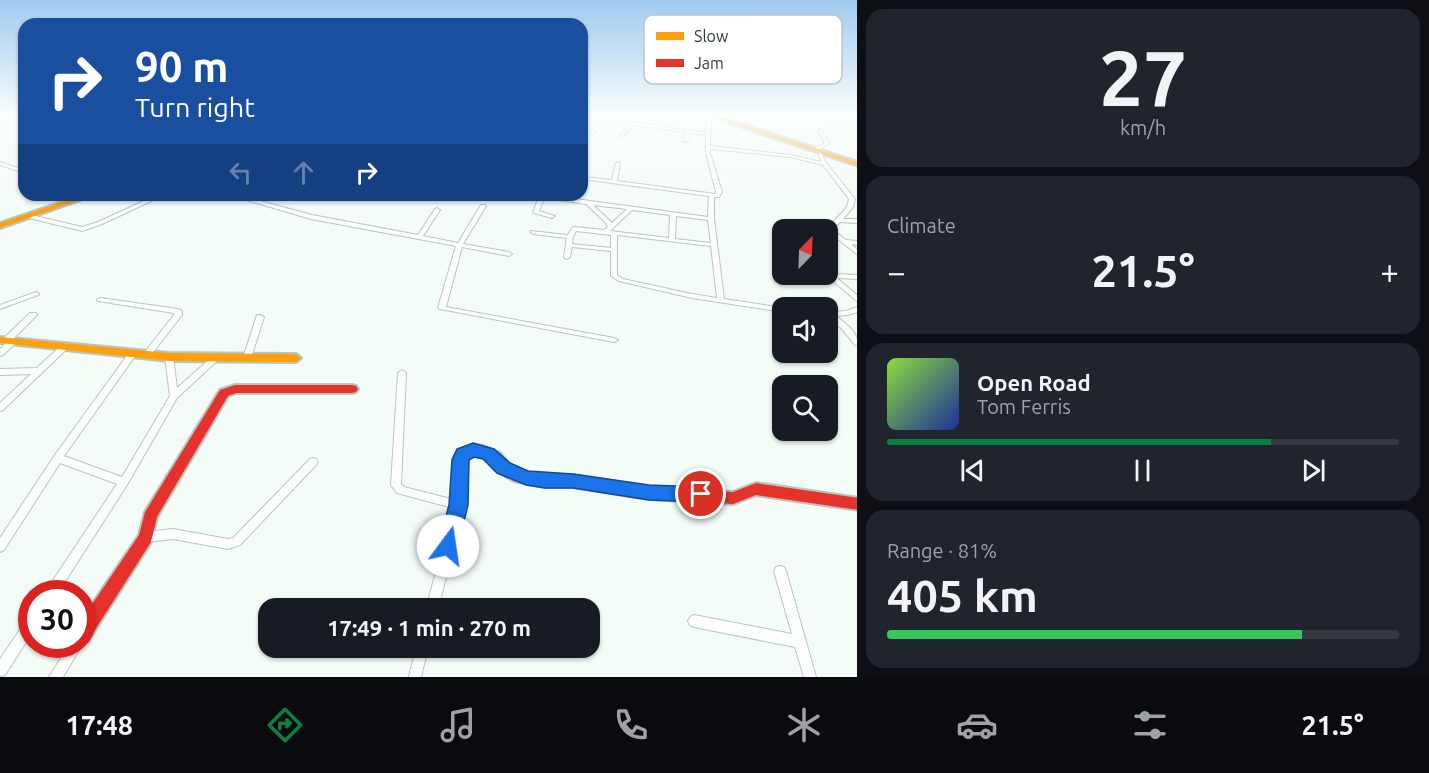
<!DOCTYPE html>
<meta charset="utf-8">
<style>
body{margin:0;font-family:Ubuntu,sans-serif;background:#20242c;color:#f1f3f6;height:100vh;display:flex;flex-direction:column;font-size:22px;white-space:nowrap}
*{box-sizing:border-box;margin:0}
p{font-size:20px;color:#9ea1a6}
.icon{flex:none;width:33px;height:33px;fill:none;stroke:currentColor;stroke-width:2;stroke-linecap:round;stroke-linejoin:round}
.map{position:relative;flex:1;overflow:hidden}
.panel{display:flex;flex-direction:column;gap:9px;padding:9px;background:#0d0f14;width:572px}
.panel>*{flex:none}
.banner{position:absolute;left:18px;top:18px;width:570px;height:183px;border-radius:18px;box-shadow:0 2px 4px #0004;background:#1a4fa0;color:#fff;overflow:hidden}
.needle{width:39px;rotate:23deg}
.controls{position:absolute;left:772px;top:219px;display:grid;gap:12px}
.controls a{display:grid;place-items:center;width:66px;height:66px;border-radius:12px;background:#171b24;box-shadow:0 2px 4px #0004;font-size:30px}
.speed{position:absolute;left:18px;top:580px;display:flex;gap:12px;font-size:30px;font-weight:700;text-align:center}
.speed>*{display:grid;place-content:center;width:78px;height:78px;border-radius:50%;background:#171b24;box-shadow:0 2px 4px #0004;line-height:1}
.speed .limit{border:9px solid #d22;background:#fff;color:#111}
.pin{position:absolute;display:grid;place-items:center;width:51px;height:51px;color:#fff;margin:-26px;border:3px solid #fff;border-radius:50%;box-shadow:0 2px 6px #0007}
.me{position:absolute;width:66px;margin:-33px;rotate:14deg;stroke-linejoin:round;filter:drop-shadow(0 0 4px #0008)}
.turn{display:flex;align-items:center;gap:21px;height:126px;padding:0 18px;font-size:27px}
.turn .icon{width:78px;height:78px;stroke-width:2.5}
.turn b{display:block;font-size:42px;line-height:51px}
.lanes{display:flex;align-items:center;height:57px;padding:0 18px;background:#0003;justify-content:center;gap:30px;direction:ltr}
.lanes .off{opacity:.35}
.big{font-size:45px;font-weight:700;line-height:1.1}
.panel .tile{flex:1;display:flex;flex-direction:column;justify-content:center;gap:9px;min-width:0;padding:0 21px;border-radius:18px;background:#20242c}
.panel .dial{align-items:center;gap:0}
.dial b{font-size:78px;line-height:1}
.song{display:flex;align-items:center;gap:18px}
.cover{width:72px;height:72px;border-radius:9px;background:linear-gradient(135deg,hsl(90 70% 55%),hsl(230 70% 35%))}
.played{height:6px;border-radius:3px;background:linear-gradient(90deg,#0b8043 75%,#363941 75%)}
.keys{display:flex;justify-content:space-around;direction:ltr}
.heat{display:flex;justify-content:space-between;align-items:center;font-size:33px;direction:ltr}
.charge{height:9px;border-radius:4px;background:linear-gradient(90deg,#34c759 81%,#363941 0)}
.trip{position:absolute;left:258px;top:598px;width:342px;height:60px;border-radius:18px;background:#171b24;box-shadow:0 2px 4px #0004;font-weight:700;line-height:60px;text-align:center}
.tab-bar{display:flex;height:96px;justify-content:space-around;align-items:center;background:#090b0e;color:#9ea1a6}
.tab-bar .icon{width:42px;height:42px}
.tab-bar .active{color:#0b8043}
.tab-bar b{font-size:27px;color:#f1f3f6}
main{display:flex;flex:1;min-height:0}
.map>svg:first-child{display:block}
</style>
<main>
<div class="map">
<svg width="858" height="677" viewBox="0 0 858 677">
<rect width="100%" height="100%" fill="#f4fcf8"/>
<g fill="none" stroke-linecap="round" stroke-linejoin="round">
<g stroke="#bac5c0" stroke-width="2">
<g id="street">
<path d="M599 114H603L601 118 661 126 669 118 653 114 670 116 672 114H676L665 127 706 133 707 116 709 115 711 116 710 146 791 155 821 162 818 152 822 151 824 160 855 199 853 207 843 219H858V223L840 222 833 230 846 240 858 241V245L851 244 858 250V255L830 233 828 234V230H826L847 207 849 199 823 165 791 157 710 149V153L722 192 719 197H714V219L724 299 783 308V312L692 298 619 281 611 276V251L572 247 570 257 567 259 565 258 564 257 567 238 533 234 530 232 531 231 568 235 572 228 574 227 604 230 608 227 606 223 586 204 544 198 539 211 555 216 552 218 534 213 533 212 539 197 531 195H546L708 217 709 196 582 179V177L612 180 616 163 618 162 620 163 617 181 715 194 716 192 706 153V148L705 147 706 146V135L691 133 688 141 686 142 684 141 686 132 633 125 621 138 619 137 629 125 607 121 593 134H591V132L603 121 596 119ZM593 205 627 209 612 223ZM632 210 670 215 669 238 610 231ZM676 216 708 220 711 243 675 239ZM576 231 611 235V248L572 244 573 237ZM617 235 711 246 717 298 692 294 623 279 617 275Z"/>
<polygon points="780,114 795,114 858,122 858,124"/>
<polygon points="24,121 24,123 0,124 0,122"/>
<polygon points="820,130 821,130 829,143 817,151 813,151 813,149 825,143 818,131"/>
<polygon points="0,162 24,170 24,173 0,165"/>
<polygon points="157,195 164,195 102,224 82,231 25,217 24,216 27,214 82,227 98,222"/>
<polygon points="229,195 238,195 312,215 418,235 435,209 437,208 440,210 423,236 458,243 481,205 485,205 486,206 463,244 509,252 512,254 509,256 462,247 446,307 614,338 618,340 614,342 440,309 438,308 456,246 311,219"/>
<polygon points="828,251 831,253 837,274 858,275 858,279 838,278 839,280 858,296 858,302 833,281 828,264"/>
<polygon points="36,292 38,293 39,294 38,295 0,309 0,305"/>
<polygon points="100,298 178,309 182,311 182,315 151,355 148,356 144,353 174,315 174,313 98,301 97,300 98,299"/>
<path d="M858 307V312L847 315 836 316C846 324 858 332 858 345H855L842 329 828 317V312L846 311Z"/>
<polygon points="30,313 36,313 37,315 13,339 16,339 17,341 16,343 3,355 0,356 0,349 6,343 2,341 3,339"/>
<polygon points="257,315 260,315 264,317 251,358 247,361 243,358"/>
<polygon points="64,343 67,343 71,345 3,410 0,411 0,403 31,374 0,375 0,369 37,368"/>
<polygon points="131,350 134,350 138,352 64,456 122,477 170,396 165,357 166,355 172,355 173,357 177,388 212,357 218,357 219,359 177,398 127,485 57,594 44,594 117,484 60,463 4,550 0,552 0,538 55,455"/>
<polygon points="402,370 406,373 401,484 404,487 459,501 463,502 464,505 438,609 426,609 453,508 397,493 391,485 398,373"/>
<polygon points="313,458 316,459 318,462 316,465 240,545 228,549 173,539 146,542 142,540 141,537 142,534 146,532 173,529 228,539 233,538 310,459"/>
<polygon points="780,566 784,567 786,571 816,677 804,677 795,647 694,627 690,625 688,621 690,617 694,615 792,634 774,571 776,567"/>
<polygon points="32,616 32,633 5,675 0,676 0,659 28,618"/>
<polygon points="69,645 82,645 63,677 49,677"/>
<polygon points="416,648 428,648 421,677 409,677"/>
</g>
</g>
<g stroke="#bac5c0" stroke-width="4">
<g id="slow">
<polygon points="703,114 712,114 858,162 858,166"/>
<polygon points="83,195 94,195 0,228 0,223"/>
<polygon points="0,337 169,353 296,354 301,358 296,362 169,361 0,343"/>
</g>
</g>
<g stroke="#bac5c0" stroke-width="4">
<g id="jam">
<polygon points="235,385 352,385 356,386 358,389 356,392 352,393 236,393 228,396 157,517 151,542 88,641 82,643 82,619 139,535 145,512 220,390"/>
<polygon points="473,445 483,446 500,453 509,464 522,472 545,475 573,475 649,487 733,492 756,483 858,498 858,510 756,495 733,504 649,499 573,487 545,487 514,481 499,472 490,461 481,456 474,455 468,458 467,460 466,505 464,509 459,511 454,509 452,505 453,460 458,450"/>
</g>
</g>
<use href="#street" fill="#fdfffe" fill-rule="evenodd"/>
<use href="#slow" fill="#ff9f0a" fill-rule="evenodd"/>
<use href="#jam" fill="#e5322d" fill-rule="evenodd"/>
</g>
<linearGradient id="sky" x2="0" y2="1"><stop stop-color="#9fcaef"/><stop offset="0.55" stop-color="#fafefc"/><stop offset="1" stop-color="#fafefc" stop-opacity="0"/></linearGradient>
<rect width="858" height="209" fill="url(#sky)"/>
<polygon fill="#1a73e8" stroke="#114b97" stroke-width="1.5" points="473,443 494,449 510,463 528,471 573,474 649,485 701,487 707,489 710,494 707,500 701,502 649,500 573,488 545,488 526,485 497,473 483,459 474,457 469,460 468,505 458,546 455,553 448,555 441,553 438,546 449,505 452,460 457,449"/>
<rect x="644" y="15" width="198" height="69" rx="9" fill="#fff" stroke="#c0c4c3" stroke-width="1.5"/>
<rect x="656" y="32" width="28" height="8" fill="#ff9f0a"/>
<rect x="656" y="59" width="28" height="8" fill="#e5322d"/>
<g font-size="16" fill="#2d3b36">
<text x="694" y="42">Slow</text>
<text x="694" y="69">Jam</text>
</g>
</svg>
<div class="controls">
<a><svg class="needle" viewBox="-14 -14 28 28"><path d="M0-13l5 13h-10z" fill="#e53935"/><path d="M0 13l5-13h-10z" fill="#9ea1a6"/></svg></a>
<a><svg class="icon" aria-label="sound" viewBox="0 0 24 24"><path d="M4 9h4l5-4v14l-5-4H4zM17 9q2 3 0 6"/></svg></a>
<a><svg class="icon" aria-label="search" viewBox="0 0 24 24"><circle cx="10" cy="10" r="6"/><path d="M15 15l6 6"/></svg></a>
</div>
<div class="speed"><div class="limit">30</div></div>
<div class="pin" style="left:701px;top:494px;background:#d93025"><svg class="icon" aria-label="arrive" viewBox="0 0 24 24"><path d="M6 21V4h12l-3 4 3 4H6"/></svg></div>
<svg class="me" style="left:448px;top:546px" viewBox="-20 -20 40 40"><circle r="19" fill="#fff"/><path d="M0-13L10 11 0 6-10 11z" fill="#1a73e8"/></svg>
<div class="trip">17:49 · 1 min · 270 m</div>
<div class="banner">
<div class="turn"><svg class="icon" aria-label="right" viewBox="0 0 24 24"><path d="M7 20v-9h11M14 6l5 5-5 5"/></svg><div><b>90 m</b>Turn right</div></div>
<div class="lanes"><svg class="icon off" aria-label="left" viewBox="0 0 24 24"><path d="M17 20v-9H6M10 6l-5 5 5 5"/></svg><svg class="icon off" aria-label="ahead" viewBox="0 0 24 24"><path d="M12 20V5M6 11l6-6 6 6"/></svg><svg class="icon" aria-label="right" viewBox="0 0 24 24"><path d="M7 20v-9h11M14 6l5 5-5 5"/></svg></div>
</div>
</div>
<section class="panel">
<div class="tile dial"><b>27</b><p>km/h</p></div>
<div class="tile"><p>Climate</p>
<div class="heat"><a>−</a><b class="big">21.5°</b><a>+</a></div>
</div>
<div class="tile">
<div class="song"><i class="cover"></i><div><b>Open Road</b><p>Tom Ferris</p></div></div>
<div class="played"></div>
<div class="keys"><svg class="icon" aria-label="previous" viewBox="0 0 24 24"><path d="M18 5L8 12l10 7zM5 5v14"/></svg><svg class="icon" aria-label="pause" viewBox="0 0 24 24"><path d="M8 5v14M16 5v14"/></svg><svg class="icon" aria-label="next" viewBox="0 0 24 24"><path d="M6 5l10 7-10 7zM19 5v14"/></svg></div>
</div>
<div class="tile"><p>Range · 81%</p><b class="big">405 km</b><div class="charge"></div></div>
</section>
</main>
<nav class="tab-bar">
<b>17:48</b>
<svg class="icon active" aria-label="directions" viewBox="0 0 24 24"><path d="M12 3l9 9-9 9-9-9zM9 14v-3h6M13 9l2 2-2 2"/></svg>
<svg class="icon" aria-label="music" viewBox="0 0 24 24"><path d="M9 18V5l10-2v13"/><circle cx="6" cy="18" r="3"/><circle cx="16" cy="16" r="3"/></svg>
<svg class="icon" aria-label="phone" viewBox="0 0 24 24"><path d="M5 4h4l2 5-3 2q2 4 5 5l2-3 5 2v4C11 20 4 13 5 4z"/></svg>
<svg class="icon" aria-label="climate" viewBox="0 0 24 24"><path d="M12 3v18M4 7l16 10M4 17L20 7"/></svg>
<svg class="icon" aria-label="car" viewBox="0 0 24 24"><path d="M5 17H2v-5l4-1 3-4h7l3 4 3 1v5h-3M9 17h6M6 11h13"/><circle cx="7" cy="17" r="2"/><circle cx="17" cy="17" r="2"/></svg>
<svg class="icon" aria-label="filters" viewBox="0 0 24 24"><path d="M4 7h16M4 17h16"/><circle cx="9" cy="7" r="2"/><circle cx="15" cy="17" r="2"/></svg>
<b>21.5°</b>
</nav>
